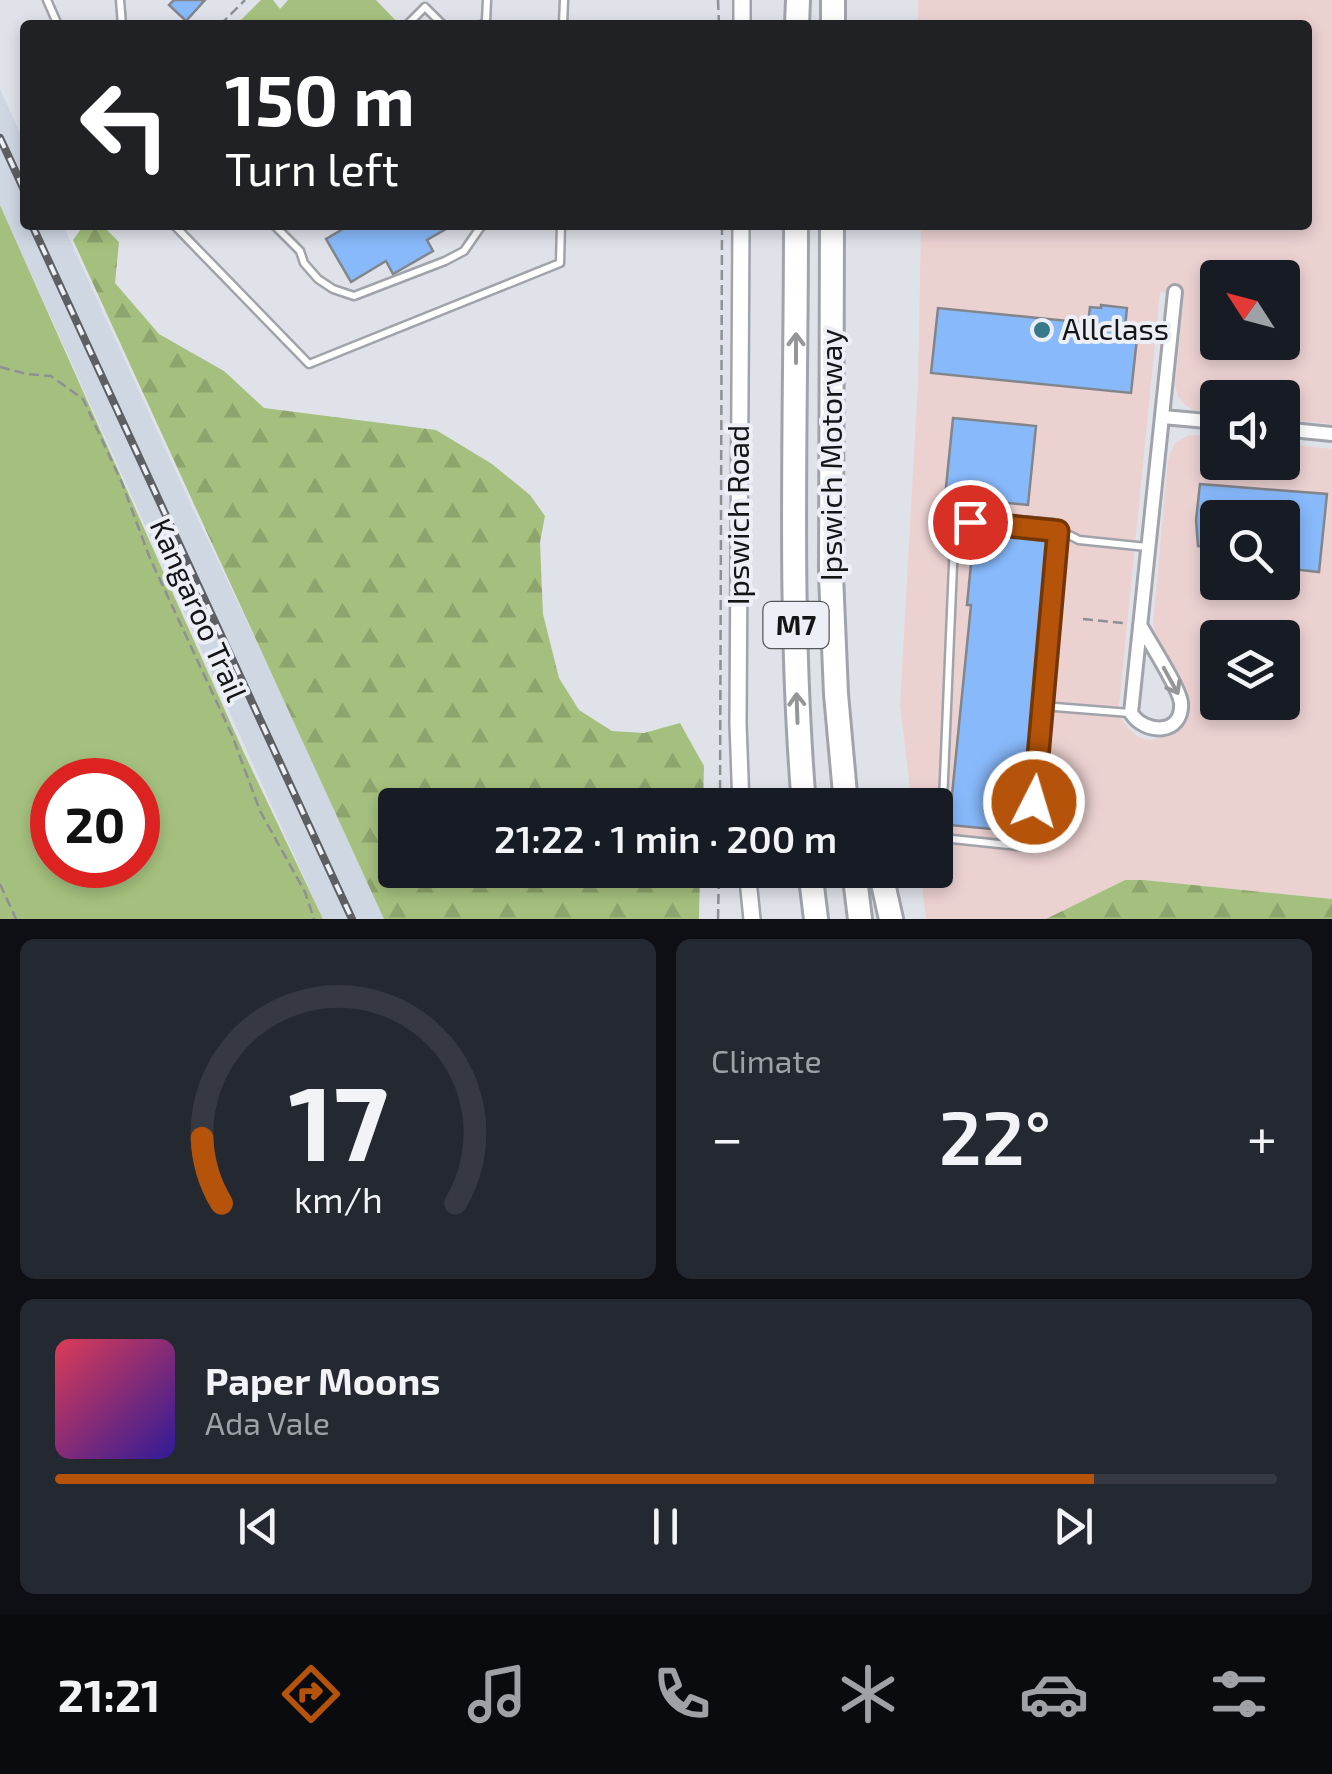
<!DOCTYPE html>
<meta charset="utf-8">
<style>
body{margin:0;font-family:"Exo 2",sans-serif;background:#242831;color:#f1f3f6;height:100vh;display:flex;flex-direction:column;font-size:38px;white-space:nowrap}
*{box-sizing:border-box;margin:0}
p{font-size:32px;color:#9ea1a6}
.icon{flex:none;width:55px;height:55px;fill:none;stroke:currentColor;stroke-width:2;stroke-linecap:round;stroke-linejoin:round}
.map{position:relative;height:919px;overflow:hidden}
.panel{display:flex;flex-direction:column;gap:20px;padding:20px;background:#0d0f14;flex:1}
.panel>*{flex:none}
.guide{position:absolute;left:20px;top:20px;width:1292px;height:210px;border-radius:10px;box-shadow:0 5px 15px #0003;background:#202124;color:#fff;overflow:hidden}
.needle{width:65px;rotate:306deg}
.fabs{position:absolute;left:1200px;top:260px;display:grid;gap:20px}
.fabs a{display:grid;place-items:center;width:100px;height:100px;border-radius:10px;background:#171b24;box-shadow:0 5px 15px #0003;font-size:50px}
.speed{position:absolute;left:30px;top:758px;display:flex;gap:20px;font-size:50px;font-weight:700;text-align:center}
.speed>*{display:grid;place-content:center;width:130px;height:130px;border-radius:50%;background:#171b24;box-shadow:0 5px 15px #0003;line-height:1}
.speed .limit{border:15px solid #d22;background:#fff;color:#111}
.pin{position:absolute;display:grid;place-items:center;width:85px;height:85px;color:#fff;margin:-42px;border:5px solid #fff;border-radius:50%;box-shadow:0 2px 10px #0007}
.me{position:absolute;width:110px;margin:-55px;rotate:5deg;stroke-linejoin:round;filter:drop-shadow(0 0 8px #0008)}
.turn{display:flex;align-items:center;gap:35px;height:210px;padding:0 40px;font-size:45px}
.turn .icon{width:130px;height:130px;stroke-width:2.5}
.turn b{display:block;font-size:70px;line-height:85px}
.big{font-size:75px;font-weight:600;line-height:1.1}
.panel .card{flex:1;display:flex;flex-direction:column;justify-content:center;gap:15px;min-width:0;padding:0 35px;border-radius:15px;background:#242831}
.panel .dial{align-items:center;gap:0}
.dial svg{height:260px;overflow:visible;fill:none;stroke:#363941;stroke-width:7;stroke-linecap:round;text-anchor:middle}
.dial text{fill:#f1f3f6;stroke:none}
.song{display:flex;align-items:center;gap:30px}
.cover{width:120px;height:120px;border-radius:15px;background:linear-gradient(135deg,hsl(350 70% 55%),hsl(250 70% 35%))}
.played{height:10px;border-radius:5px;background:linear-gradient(90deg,#b45309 85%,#363941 85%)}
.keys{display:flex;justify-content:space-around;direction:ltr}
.heat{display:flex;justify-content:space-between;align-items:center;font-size:55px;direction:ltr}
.panel .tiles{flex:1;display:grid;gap:20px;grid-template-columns:1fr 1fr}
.card:last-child{grid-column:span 2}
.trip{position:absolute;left:378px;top:788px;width:575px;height:100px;border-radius:10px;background:#171b24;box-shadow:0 5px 15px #0003;font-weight:600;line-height:100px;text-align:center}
.tabs{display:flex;height:160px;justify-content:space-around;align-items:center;background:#090b0e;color:#9ea1a6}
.tabs .icon{width:70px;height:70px}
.tabs .current{color:#b45309}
.tabs b{font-size:45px;color:#f1f3f6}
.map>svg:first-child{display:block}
</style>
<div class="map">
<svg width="1332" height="919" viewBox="0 0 1332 919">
<defs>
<pattern id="forest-firs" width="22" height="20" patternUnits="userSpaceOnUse" patternTransform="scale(2.5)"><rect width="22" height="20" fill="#a5c07e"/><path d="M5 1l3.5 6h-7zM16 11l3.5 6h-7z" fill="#8da46c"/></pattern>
</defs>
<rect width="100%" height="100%" fill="#dfe3e9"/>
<polygon fill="#cfd7e3" points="0,89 25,143 25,225 63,225 193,509 389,919 323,919 0,205"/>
<path fill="#ecd1d1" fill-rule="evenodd" d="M918 0H1332V424L1283 419 1282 398H1218L1217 413 1194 410 1185 405 1178 397 1175 385 1184 295 1160 292 1119 706 1122 720 1129 729 1138 737 1149 740 1171 736 1180 730 1188 716 1187 693 1165 659 1157 642 1153 624 1168 459 1174 444 1189 435 1217 437 1218 462H1282L1283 444 1332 449V899L1144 880H1125L1046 919H926L920 870H935V805H912L900 705 918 381 921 225H1308V25H918ZM1218 278H1282V342H1218ZM1218 518H1282V582H1218ZM1218 638H1282V702H1218Z"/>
<g fill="url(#forest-firs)">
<polygon points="84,225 106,229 119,242 115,283 159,334 224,371 264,408 436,430 492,464 530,495 545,516 540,542 543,614 559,678 579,710 612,731 644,733 680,723 704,766 703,805 395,805 395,870 700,870 699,919 384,919 73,240"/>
<polygon points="1125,880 1144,880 1332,899 1332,919 1046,919"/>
</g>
<g fill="#a5c07e" fill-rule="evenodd">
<polygon points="261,0 273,0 280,9 288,0 376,0 400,25 236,25"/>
<path d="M0 205 244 753 323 919H0ZM52 780H138V865H52Z"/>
</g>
<g fill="#88b9fb" stroke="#82868b" stroke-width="2.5">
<polygon points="174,0 205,0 186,21 169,5"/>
<polygon points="350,225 453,225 427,240 433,251 393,274 386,261 351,282 326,239"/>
<polygon points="1101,305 1127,308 1124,336 1137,338 1131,393 931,373 938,308 1088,323 1090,307 1101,308"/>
<polygon points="953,418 1036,426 1028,505 945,497"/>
<polygon points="1200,484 1327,494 1319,572 1282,568 1282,518 1218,518 1218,548 1198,546 1196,520"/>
<polygon points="1011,515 1054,519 1022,832 949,825 971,605 967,605 974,533 1009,537"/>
</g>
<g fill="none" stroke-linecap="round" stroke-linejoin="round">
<g stroke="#a0a4aa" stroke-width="11">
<g id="service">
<polyline points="47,0 58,25"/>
<polyline points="120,0 122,25"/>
<polyline points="407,25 425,7 443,25"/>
<polyline points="482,25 486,21 487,0"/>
<polyline points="563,25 564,0"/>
<polyline points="174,225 309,364 560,263 561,225"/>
<polyline points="274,225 300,251 304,263 318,279 333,289 354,296 445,261 464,251 482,225"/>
<path d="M1058 531 1030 839 1026 844 1019 846 952 839 944 833 942 826 954 541C956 531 962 522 973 521L1061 531 1079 540 1147 547"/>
<polyline points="1042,706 1130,713"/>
</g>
</g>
<g stroke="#a0a4aa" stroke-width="18">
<g id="minor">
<polyline points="1163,417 1218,422"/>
<polyline points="1282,429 1332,434"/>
<path d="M1140 625C1149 641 1180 689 1181 703 1183 735 1145 735 1131 713L1175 292"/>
</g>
</g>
<g stroke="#a0a4aa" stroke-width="20">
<g id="tertiary">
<polyline points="742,25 742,0"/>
<polyline points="741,225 738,724 741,805"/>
<polyline points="747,870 752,919"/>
</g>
</g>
<g stroke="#a0a4aa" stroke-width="28">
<g id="motorway">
<polyline points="797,25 798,0"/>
<polyline points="833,25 833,0"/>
<path d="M796 225C796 417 788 614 804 805"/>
<polyline points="832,225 831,575 836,694 846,805"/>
<polyline points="810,870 816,919"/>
<polyline points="854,870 860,919"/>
<polyline points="880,870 891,919"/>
</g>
</g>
<g stroke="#8d9094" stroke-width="2.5" stroke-dasharray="10 5" stroke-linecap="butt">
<polyline points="718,0 719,25"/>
<polyline points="220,25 245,0"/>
<polyline points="0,367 27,374 51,376 83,399 122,483 149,556 232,735 260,811 305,892 314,919"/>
<polyline points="1083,619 1123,623"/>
<polyline points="720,805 722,225"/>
<polyline points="0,884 16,919"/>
<polyline points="718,919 719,870"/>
</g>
<use href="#service" stroke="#fff" stroke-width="6"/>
<use href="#minor" stroke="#fff" stroke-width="12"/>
<use href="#tertiary" stroke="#fff" stroke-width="15"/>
<use href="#motorway" stroke="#fff" stroke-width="22"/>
<g stroke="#5d5f63" stroke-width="8">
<g id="rail">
<polyline points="0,138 25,192"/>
<polyline points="32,225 352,919"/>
</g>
</g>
<use href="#rail" stroke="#ecf0f6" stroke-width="4" stroke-dasharray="11" stroke-linecap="butt"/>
</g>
<defs><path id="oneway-shaft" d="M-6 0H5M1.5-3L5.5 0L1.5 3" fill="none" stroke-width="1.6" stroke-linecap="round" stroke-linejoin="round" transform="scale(2.5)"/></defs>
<g stroke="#959697">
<use href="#oneway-shaft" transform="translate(796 348) rotate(-90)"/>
<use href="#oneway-shaft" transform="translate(1171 681) rotate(61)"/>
<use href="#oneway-shaft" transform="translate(797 708) rotate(-92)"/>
</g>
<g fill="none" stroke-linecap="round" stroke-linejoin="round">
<g stroke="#753606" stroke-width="25">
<polyline id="route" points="970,522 1058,531 1034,802"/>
</g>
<use href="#route" stroke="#b45309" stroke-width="18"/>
</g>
<circle fill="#39798d" stroke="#ecf0f6" stroke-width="4" cx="1042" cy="330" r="10"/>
<g text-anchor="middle" stroke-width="8" stroke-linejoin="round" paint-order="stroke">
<rect fill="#ecf0f6" stroke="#55575a" stroke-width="2.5" x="763.5" y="602" width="65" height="46" rx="8"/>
<g font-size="28" font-weight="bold" fill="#141517">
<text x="796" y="635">M7</text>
</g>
<g font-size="30" fill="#141517" stroke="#ecf0f6" text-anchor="start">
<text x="1062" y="340">Allclass</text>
</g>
<g font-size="30" fill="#141517" stroke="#ecf0f6">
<text transform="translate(832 455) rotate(-90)" y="10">Ipswich Motorway</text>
<text transform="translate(739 515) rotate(-90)" y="10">Ipswich Road</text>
<text transform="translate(198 610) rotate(66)" y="10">Kangaroo Trail</text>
</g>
</g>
</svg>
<div class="fabs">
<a><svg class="needle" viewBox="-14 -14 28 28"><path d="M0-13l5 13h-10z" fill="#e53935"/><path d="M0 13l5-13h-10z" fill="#9ea1a6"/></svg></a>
<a><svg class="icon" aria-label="sound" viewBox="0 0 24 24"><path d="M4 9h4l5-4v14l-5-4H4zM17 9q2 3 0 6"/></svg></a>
<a><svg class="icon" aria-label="search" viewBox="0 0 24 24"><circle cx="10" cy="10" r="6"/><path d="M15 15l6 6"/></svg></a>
<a><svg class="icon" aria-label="layers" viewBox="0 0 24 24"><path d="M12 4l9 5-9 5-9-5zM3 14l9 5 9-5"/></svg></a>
</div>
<div class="speed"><div class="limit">20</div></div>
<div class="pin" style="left:970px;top:522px;background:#d93025"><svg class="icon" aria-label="arrive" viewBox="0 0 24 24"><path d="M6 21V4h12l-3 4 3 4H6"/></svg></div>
<svg class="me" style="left:1034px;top:802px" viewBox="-20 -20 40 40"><circle r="17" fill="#b45309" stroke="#fff" stroke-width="3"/><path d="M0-11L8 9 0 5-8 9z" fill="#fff"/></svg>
<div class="trip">21:22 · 1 min · 200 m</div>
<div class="guide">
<div class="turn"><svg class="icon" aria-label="left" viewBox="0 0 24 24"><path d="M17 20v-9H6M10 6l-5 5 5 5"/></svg><div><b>150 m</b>Turn left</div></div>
</div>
</div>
<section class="panel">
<div class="tiles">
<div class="card dial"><svg viewBox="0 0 100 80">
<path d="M14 69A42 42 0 1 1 86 69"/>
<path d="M14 69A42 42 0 0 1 8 49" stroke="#b45309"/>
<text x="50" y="56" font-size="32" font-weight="700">17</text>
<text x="50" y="72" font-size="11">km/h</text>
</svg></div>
<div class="card"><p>Climate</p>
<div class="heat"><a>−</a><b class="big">22°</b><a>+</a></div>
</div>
<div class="card">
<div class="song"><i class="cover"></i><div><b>Paper Moons</b><p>Ada Vale</p></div></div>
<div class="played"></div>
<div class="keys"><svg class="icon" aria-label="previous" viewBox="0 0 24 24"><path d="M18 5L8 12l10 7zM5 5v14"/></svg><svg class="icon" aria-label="pause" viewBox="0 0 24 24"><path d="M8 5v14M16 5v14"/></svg><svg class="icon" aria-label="next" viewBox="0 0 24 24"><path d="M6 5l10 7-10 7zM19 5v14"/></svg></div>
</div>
</div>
</section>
<nav class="tabs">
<b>21:21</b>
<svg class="icon current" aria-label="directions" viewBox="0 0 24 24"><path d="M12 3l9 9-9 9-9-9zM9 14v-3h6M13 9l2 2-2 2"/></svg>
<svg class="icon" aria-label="music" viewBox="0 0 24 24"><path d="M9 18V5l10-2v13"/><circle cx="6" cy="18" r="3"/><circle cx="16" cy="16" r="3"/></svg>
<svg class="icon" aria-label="phone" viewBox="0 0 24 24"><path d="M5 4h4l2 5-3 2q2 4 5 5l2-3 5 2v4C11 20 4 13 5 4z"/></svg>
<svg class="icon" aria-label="climate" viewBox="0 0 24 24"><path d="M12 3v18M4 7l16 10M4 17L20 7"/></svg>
<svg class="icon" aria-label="car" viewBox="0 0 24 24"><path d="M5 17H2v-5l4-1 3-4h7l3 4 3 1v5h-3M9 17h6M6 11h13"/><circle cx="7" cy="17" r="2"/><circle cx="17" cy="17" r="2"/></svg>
<svg class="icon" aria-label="filters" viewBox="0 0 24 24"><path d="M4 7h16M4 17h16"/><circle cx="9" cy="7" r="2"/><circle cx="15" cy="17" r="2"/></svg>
</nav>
